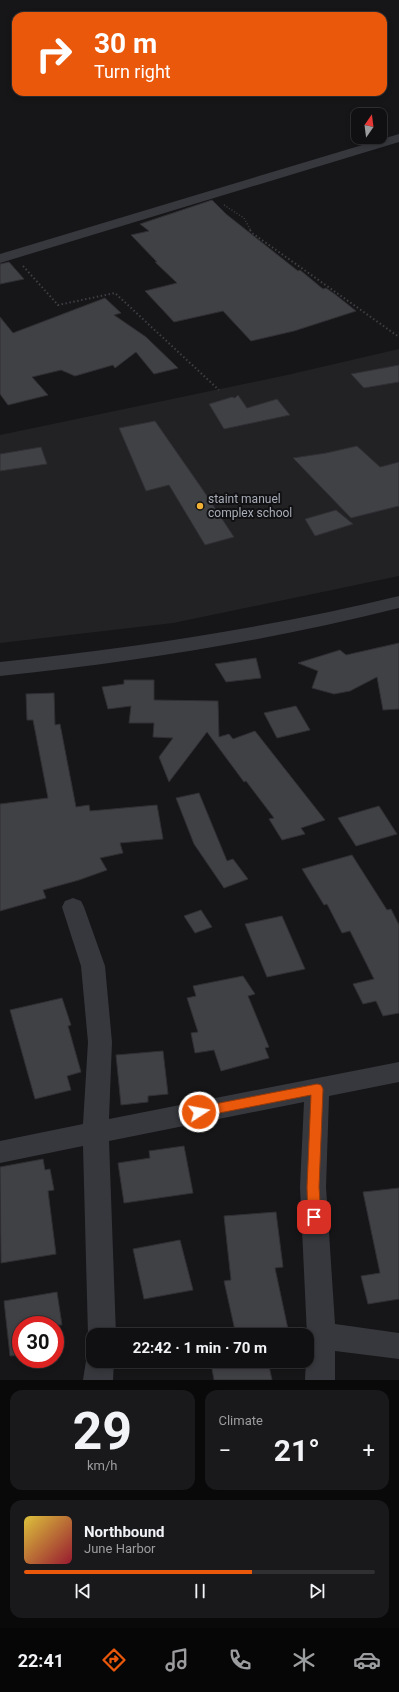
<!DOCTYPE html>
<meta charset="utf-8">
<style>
body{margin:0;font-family:Roboto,sans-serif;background:#19191b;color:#f1f3f6;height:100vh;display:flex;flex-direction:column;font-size:15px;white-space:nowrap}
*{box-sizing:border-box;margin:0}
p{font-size:13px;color:#9c9d9f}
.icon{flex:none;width:22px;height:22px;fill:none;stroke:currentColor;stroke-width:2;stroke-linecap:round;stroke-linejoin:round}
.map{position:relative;height:1380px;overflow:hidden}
.details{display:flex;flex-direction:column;gap:10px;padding:10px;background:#09090a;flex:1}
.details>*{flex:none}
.guide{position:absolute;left:12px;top:12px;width:375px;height:84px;border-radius:12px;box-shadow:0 2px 6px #0003,0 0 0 1px #303032;background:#ea580c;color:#fff;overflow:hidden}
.needle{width:26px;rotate:14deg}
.fabs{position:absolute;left:351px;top:108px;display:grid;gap:8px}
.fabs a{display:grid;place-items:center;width:36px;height:36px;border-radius:8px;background:#101012;box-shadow:0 2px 6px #0003,0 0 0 1px #303032;font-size:20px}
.speed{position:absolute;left:12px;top:1316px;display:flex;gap:8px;font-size:20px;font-weight:700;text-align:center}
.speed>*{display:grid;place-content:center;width:52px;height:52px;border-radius:50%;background:#101012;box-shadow:0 2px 6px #0003,0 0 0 1px #303032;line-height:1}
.speed .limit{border:6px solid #d22;background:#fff;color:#111}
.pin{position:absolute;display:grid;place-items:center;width:34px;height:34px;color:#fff;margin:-17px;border-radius:8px;box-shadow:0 2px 6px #0006}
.me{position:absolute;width:44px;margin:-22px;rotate:79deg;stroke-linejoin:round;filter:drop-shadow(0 0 3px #0008)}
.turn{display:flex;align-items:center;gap:14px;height:84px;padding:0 16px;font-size:18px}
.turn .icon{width:52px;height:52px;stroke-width:2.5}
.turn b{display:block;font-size:28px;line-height:34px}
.big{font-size:30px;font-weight:700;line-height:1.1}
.details .card{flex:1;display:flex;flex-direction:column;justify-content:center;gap:6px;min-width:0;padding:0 14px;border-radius:12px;background:#19191b}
.details .dial{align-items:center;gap:0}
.dial b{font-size:52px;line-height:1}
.song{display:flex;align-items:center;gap:12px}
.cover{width:48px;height:48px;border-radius:6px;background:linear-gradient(135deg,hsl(50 70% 55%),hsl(350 70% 35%))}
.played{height:4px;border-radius:2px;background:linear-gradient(90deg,#ea580c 65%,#303032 65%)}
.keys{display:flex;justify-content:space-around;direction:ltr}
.heat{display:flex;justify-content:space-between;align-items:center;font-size:22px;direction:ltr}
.details .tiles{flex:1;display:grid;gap:10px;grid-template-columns:1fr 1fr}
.card:last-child{grid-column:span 2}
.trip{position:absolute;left:86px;top:1328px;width:228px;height:40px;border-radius:12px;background:#101012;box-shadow:0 2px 6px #0003,0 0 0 1px #303032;font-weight:700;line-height:40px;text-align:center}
.tab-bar{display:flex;height:64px;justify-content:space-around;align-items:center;background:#060607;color:#9c9d9f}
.tab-bar .icon{width:28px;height:28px}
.tab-bar .active{color:#ea580c}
.tab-bar b{font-size:18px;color:#f1f3f6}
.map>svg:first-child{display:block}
</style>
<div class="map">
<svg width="399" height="1380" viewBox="0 0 399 1380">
<rect width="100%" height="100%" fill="#161618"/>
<polygon fill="#222225" points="399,349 399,576 173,623 0,643 0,435 287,375"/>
<g fill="#404145" stroke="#303034">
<polygon points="212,200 226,214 298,271 300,270 323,289 326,288 336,295 356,311 294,331 251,341 223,311 174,322 145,291 177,283 155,262 157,262 131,235 149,231 140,224"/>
<polygon points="9,262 24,279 0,284 0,264"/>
<polygon points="105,298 121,313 114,315 146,337 178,368 154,374 136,352 115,368 113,365 75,376 61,370 32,377 48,395 8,405 0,394 0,317 13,333"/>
<polygon points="399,365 399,382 364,388 351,374"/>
<polygon points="238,395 247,408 277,399 290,415 224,429 209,404 232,397 235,398"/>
<polygon points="155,421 203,490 234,537 205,545 169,485 146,491 119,428"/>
<polygon points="357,446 380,467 399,462 399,506 351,518 293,458 326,453"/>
<polygon points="41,447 47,464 0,471 0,454"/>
<polygon points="336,510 353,524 315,536 305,519"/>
<polygon points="399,643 399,709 383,710 377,677 350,691 334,694 312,688 318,671 298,663 340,650 346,655"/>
<polygon points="256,658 261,678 226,682 215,664"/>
<polygon points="124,680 154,680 154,700 218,701 219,737 229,734 233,739 255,731 325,820 301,828 305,834 282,840 269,819 274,818 246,781 244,782 207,732 169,782 159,757 173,738 153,737 154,723 129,723 131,706 108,709 102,687 124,684"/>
<polygon points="54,693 55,725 60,724 76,807 89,805 90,811 157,805 163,839 120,843 123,853 100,858 107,870 79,880 43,890 46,898 0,911 0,804 48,798 33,720 27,720 26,694"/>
<polygon points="296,706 310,730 277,738 264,713"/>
<polygon points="199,793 227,861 233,859 248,879 224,888 194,844 176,798"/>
<polygon points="379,806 397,834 356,846 338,818"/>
<polygon points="352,855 387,910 391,909 399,925 399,1013 383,1016 376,1001 363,1004 353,984 374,979 350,931 342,933 327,904 324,905 302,869"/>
<polygon points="201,910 212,927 195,933 184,916"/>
<polygon points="282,916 305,969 267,977 245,924"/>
<polygon points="243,976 255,994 248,996 269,1047 265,1048 269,1058 221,1071 214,1050 195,1053 191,1033 198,1032 187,998 196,996 193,986"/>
<polygon points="62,998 71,1025 68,1026 81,1072 67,1076 71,1090 35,1099 10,1010"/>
<polygon points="163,1051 168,1094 148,1096 148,1102 121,1105 116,1055"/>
<polygon points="184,1146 193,1193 124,1203 118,1163 150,1158 149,1151"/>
<polygon points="43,1159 45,1170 50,1169 54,1190 48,1191 56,1254 1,1263 0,1167"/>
<polygon points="399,1188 399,1299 368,1304 361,1276 380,1273 363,1192"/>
<polygon points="276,1212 283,1267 275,1268 288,1329 262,1335 236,1335 224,1281 231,1280 224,1216"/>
<polygon points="180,1240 193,1290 144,1299 133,1249"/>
<polygon points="57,1292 62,1325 21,1325 21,1355 10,1356 4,1301"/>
<polygon points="228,1361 268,1361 272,1380 214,1380 211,1364"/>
</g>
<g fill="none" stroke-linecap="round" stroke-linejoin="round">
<polyline stroke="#3d3f44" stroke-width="1.5" stroke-dasharray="1 2" stroke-linecap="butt" points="224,205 244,218 251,231"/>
<g stroke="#3d3f44" stroke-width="2" stroke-dasharray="1.5 2.5" stroke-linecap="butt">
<polyline points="250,230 252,233 399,337"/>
<polyline points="23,266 58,305 115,293 219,390"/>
</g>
<g fill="#37383d" fill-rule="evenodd">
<polygon points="399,134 399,142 0,263 0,254"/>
<polygon points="73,898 81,901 84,907 105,966 112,1042 109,1119 399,1062 399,1082 329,1096 326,1187 335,1324 399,1333 399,1359 335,1351 335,1380 305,1380 307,1335 300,1187 304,1102 109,1141 116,1335 93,1335 92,1344 88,1335 83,1146 0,1163 0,1141 83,1124 88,1042 81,966 62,907 65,901"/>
<polygon points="93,1350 93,1361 114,1361 113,1380 83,1380 86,1361 90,1351"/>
</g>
<path fill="#37383d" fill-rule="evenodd" d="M399 596V608C267 641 135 662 0 676V662C135 648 267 628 399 596Z"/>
</g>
<polygon fill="#ea580c" stroke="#983908" points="317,1084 321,1085 323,1089 319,1187 321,1217 319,1221 314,1222 310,1221 308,1217 307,1187 311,1095 199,1117 195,1115 193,1112 195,1108 199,1107"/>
<circle fill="#f2b134" stroke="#111113" stroke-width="1.5" cx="200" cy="506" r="4"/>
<g text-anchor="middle" stroke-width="4" stroke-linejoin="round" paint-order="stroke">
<g font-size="12" fill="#a8adb8" stroke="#111113" text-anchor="start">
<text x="208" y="503">staint manuel<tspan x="208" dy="14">complex school</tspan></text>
</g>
</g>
</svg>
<div class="fabs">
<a><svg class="needle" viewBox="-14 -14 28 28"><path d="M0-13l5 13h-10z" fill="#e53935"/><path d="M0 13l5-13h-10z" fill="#9c9d9f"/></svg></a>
</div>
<div class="speed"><div class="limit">30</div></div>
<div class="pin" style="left:314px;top:1217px;background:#d93025"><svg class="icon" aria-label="arrive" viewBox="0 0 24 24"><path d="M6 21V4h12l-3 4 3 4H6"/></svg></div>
<svg class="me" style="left:199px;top:1112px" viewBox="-20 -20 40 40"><circle r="17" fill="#ea580c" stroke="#fff" stroke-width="3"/><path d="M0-11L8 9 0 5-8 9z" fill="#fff"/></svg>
<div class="trip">22:42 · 1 min · 70 m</div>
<div class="guide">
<div class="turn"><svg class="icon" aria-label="right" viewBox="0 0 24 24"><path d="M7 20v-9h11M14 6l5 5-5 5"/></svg><div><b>30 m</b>Turn right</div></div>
</div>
</div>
<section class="details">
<div class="tiles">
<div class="card dial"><b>29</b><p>km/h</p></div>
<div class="card"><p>Climate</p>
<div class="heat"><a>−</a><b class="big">21°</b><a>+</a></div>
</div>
<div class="card">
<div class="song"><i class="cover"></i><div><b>Northbound</b><p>June Harbor</p></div></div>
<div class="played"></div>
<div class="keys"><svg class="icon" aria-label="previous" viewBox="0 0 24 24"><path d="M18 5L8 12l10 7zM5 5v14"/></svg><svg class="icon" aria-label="pause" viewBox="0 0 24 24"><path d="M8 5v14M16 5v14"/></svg><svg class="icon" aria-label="next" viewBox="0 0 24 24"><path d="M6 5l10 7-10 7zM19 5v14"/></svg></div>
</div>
</div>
</section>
<nav class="tab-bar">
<b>22:41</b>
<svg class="icon active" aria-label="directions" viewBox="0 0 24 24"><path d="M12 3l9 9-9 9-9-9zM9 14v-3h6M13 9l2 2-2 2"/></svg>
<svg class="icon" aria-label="music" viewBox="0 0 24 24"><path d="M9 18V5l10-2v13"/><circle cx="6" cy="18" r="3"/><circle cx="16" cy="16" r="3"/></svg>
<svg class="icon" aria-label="phone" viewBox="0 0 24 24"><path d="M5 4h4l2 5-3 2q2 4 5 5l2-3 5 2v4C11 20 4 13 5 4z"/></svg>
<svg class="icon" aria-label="climate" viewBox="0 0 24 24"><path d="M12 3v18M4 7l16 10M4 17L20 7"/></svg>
<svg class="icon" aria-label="car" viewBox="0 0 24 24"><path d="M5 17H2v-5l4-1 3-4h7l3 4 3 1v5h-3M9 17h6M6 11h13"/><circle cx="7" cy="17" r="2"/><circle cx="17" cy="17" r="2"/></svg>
</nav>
